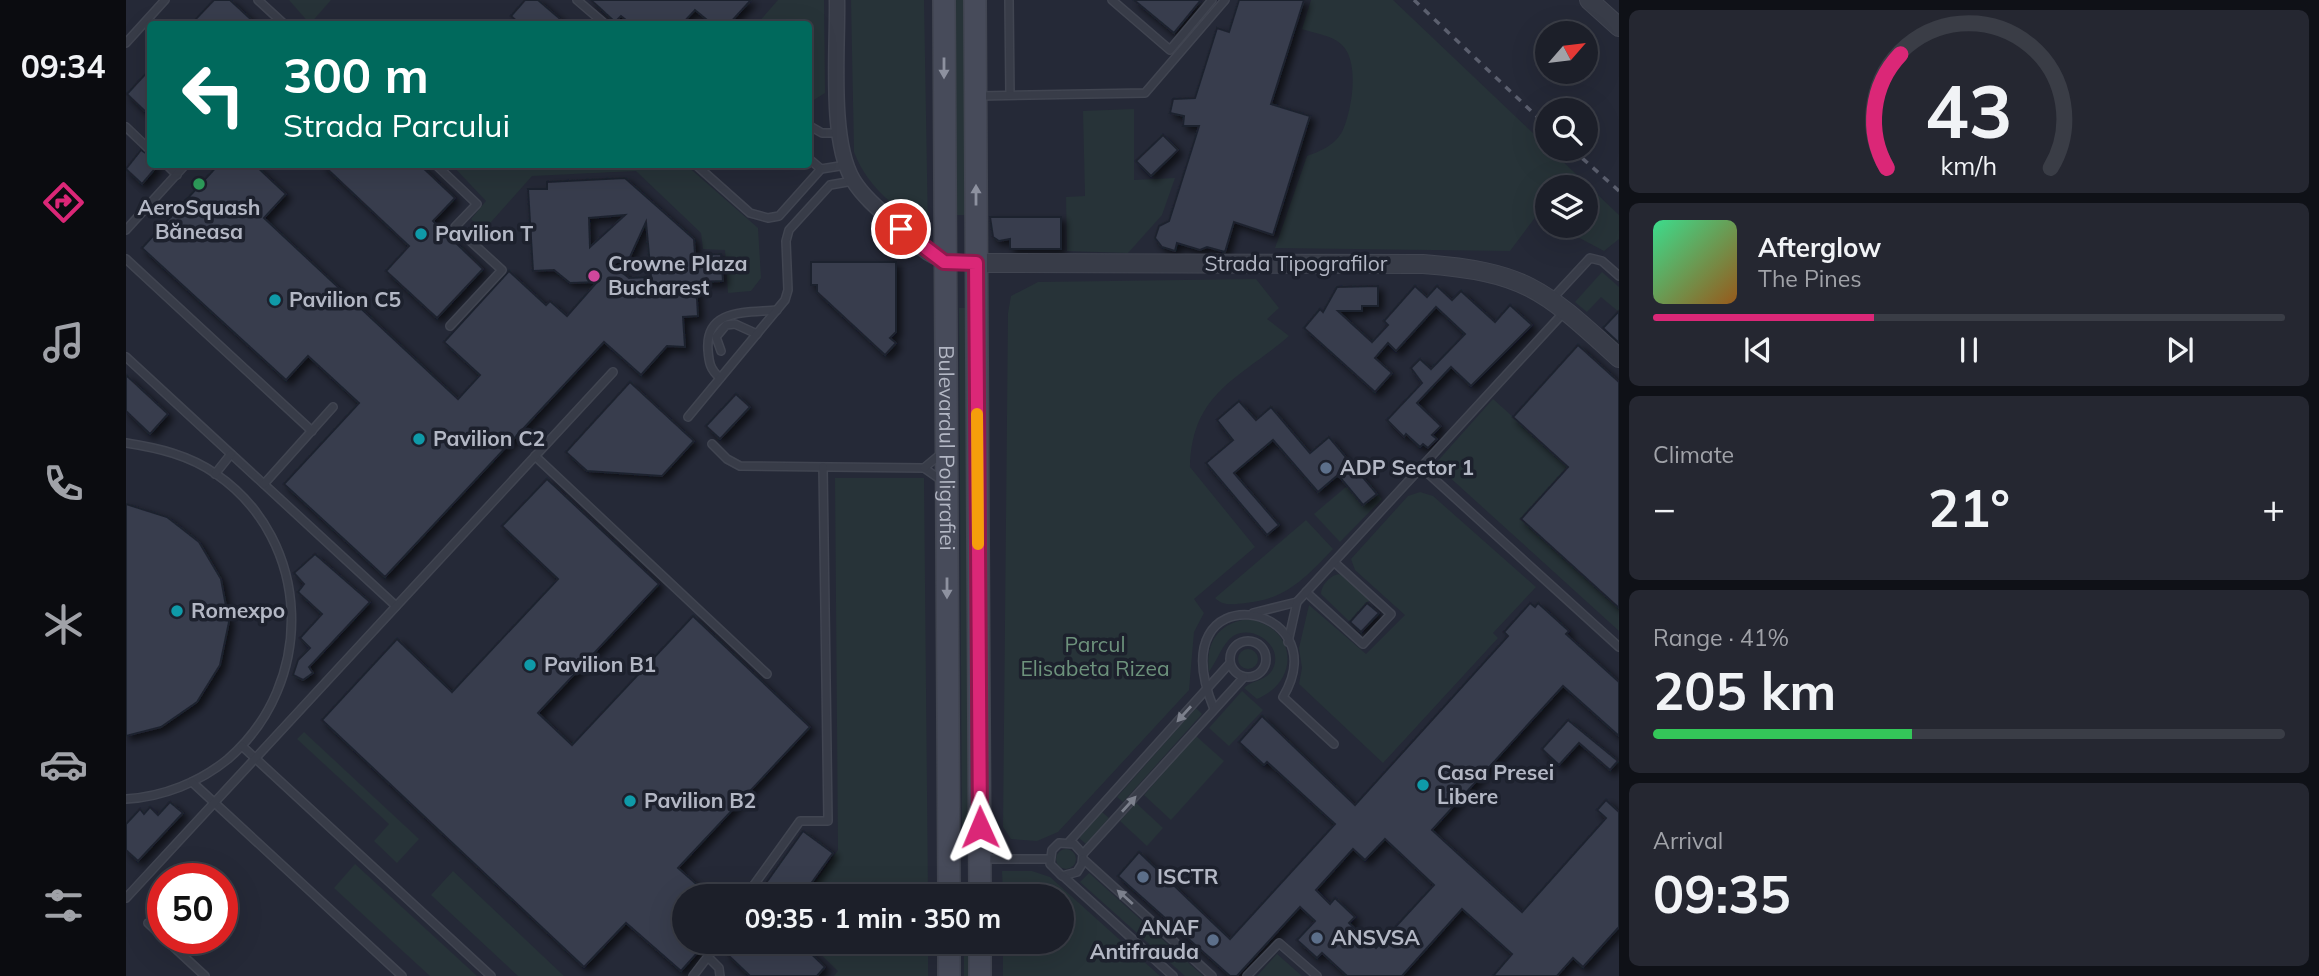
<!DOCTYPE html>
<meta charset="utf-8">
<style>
body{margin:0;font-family:Mulish,sans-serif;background:#252731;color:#f1f3f6;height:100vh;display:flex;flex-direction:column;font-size:26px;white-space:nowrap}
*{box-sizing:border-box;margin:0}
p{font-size:23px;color:#a0a2a8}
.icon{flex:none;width:38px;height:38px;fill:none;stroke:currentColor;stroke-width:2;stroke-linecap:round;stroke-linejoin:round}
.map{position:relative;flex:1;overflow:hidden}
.side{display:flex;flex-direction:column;gap:10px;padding:10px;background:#0f1117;width:700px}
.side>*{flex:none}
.banner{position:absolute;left:21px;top:21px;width:665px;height:147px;border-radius:7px;box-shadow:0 7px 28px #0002,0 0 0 2px #3a3d46;background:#00695c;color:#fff;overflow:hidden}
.needle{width:46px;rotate:62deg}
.tools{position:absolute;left:1409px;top:21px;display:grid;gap:14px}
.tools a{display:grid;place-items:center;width:63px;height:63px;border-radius:50%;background:#1c1f29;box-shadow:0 7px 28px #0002,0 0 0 2px #3a3d46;font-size:35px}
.speed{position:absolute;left:21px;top:863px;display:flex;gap:14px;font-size:35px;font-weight:700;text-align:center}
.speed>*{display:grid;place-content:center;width:91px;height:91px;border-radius:50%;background:#1c1f29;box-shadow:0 7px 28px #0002,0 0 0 2px #3a3d46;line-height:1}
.speed .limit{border:10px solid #d22;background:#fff;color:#111}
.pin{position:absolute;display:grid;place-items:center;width:60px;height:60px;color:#fff;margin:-30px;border:4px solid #fff;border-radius:50%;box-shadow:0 2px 7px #0007}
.me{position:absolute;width:77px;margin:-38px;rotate:359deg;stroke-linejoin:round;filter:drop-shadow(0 0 5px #0008)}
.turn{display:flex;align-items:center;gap:24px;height:147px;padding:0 21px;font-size:32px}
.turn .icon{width:91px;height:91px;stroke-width:2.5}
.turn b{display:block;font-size:49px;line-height:60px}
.big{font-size:52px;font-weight:700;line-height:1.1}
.side .widget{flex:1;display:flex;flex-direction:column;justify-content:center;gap:10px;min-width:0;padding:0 24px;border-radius:10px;background:#252731}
.side .dial{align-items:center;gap:0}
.dial svg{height:182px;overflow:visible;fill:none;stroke:#3a3d46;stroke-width:7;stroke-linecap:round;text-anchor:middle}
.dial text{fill:#f1f3f6;stroke:none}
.song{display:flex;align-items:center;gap:21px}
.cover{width:84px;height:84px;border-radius:10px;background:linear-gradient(135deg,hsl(150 70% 55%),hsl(30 70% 35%))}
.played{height:7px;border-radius:4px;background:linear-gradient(90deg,#db2777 35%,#3a3d46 35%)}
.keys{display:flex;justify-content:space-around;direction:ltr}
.heat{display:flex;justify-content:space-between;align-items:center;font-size:38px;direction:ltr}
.charge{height:10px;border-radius:5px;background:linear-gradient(90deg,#34c759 41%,#3a3d46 0)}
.trip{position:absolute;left:546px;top:884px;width:402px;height:70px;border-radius:35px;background:#1c1f29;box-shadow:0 7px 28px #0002,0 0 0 2px #3a3d46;font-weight:700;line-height:70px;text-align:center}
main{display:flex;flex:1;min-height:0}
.tabs{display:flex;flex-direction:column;width:126px;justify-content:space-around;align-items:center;background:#0b0c10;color:#a0a2a8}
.tabs .icon{width:49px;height:49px}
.tabs .selected{color:#db2777}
.tabs b{font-size:32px;color:#f1f3f6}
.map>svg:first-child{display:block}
</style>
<main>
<nav class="tabs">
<b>09:34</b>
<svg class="icon selected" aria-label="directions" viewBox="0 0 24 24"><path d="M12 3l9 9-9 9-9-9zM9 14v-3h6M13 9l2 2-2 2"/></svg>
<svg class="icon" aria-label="music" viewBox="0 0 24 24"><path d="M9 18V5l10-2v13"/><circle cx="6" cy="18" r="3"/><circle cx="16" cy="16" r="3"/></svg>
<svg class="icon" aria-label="phone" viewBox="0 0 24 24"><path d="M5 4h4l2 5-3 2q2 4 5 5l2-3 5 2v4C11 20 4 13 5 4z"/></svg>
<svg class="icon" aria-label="climate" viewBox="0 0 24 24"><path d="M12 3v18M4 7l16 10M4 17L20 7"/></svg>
<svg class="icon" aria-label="car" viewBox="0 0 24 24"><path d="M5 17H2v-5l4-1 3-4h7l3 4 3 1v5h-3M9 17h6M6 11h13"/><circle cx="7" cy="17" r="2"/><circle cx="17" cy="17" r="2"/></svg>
<svg class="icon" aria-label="filters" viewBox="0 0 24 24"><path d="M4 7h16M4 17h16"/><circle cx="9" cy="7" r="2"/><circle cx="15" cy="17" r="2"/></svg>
</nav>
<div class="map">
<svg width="1493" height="976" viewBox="0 0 1493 976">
<defs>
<filter id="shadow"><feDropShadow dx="4.5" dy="4.5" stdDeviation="3.5" flood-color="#0009"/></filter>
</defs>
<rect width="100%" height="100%" fill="#252937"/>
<g fill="#273338">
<polygon points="163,0 205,0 184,24"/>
<polygon points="652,0 698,0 699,93 683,103 682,24 631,24"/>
<path d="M725 0H798L802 231C771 208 742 189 728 152Z"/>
<polygon points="828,0 845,0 846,215 830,215"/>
<path d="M1185 0H1267L1493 215V239L1478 251 1431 226H1460V187H1421V221L1411 215 1384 251 1149 248 1181 156C1193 152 1209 145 1216 132 1226 111 1234 62 1216 45 1208 36 1188 33 1176 29Z"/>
<polygon points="1008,109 1008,180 1049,178 1036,215 1002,253 941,251 940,197 959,196 957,111"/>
<polygon points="326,165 560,165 632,228 635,278 625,291 602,293 599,250 577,249 575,233 510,171 406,176 357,231 345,219 360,201"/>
<polygon points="1476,272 1493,287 1493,312 1475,297 1461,312 1449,302"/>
<path d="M1130 279 1153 308 1141 319 1163 336C1113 379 1066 392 1064 467L1129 547 1068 599 1078 613 1068 632 1063 690 932 832 911 841 885 839 877 827 882 313 885 296 912 282Z"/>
<polygon points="833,308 842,308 845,837 836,837"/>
<polygon points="1452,345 1493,382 1493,631 1309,464 1367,399 1387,417"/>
<polygon points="709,478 798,478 802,896 680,896 712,850"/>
<polygon points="1221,486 1251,494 1256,499 1214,542 1188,514"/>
<polygon points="1294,492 1307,496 1410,587 1367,633 1372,638 1257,763 1173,684 1176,668 1173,648 1183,605 1240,654 1279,615 1229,570 1225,559 1282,496"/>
<path d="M1180 520 1207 549C1180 577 1161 599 1120 603 1108 604 1098 607 1089 598Z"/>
<path d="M1215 574 1244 600 1224 622 1195 594C1195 585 1205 574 1215 574Z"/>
<path d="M1122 619C1171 627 1175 681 1131 699L1118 688C1126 680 1137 682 1145 672 1161 649 1129 623 1107 636 1096 644 1091 661 1083 672 1079 643 1092 623 1122 619Z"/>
<circle cx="1122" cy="659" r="10"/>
<polygon points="1116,691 1137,710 1103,746 1083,728"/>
<polygon points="1070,708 1076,714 997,802 991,797"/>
<polygon points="178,732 293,839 271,863 248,841 263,824 171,739"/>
<polygon points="1070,736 1098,761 1045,820 1018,795"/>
<polygon points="1010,803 1037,828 1021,846 994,821"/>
<polygon points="976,812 983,818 960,844 953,838"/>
<circle cx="940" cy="859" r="10"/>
<polygon points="229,864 351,976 304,976 208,888"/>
<polygon points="327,871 438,976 392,976 305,895"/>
<polygon points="876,871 906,871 924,877 1034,976 877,976 877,942 936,942 936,896 877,896"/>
<polygon points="963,873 1077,976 1059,976 954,882"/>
<polygon points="682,942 802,942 802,976 708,976 712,971"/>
<polygon points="838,942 845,942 846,976 838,976"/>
<polygon points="1151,954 1176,976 1131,976"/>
</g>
<g fill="#373d4e" stroke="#1f232f" stroke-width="2" fill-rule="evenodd" filter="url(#shadow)">
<polygon points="88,0 104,0 130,24 65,24"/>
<polygon points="399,0 412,0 440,24 394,24 385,16"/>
<polygon points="465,0 625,0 603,24 586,24 569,10 556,24 505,24 495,16 489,22"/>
<polygon points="1008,0 1075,0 1048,33"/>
<polygon points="1113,0 1178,0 1145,104 1184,116 1147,235 1108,222 1099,252 1081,247 1074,250 1051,243 1049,251 1036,247 1029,238 1033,226 1043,221 1073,126 1057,126 1058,116 1044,113 1047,99 1069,98 1091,28 1103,32"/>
<polygon points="24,69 24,116 1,94"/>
<polygon points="1037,135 1052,150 1025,176 1010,161"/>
<polygon points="15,150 24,156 24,164 33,164 16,184 0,169"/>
<path d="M93 164H128L160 194 138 218 332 399 354 375 318 342 383 271 420 305 424 301 441 316 471 282 444 283 428 270 407 271 402 189H421V182L499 178 568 239 569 255 595 254 597 281 570 282 572 316 557 317 559 347 541 346 515 375 478 342 259 577 158 484 233 403 182 356 160 380 16 248ZM499 215 464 247 463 218ZM520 222 525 277 503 278 486 264 504 257Z"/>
<polygon points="196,164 293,164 329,198 307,221 357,269 311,318 260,271 283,246"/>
<polygon points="864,217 935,217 935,249 884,249 884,239 873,241 867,237"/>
<polygon points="685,262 770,262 770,332 764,338 770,343 759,355 691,292 691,285 685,285"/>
<polygon points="1252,286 1252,306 1236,306 1236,311 1212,311 1246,342 1262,325 1258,321 1289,286 1301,297 1311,286 1326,300 1335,291 1369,322 1384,305 1406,325 1345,386 1325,367 1291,403 1315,426 1306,435 1311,439 1302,448 1297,444 1294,447 1280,434 1278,437 1261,420 1296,383 1285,368 1294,359 1305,369 1339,334 1310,307 1270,351 1262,343 1249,358 1266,373 1249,392 1178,328 1194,309 1197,312 1211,287"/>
<polygon points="1493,311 1493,343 1477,328"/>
<polygon points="1452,345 1493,382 1493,608 1395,519 1442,467 1387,417"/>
<polygon points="0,375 42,414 24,434 0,411"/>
<polygon points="504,382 568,441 536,476 461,471 440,452"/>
<polygon points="610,394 624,407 594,439 580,426"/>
<polygon points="1113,401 1130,420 1145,407 1184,453 1203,437 1251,494 1237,505 1212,475 1192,492 1147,440 1108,473 1153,525 1141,535 1080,463 1107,440 1091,420"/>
<polygon points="421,479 533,584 412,713 446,745 567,616 684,727 552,868 584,896 558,896 558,942 581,942 555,971 500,923 458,967 196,720 271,639 326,692 432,579 376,526"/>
<polygon points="0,504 41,517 73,542 95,579 103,622 94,665 71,702 35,727 0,736"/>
<polygon points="189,554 244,602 183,667 187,673 177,680 167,675 172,660 184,648 174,638 196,614 172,592 178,584 168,573"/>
<polygon points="1241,603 1253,613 1235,632 1224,622"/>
<path d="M1404 603 1409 607 1412 603 1443 631 1440 634 1493 682V736L1437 686 1306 830 1396 912 1480 818 1471 810 1480 800 1493 812V927L1457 967 1447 958 1431 976H1367L1386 954 1336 909 1276 976H1221L1196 953 1191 958 1171 940 1189 921 1174 907 1111 976H1104L992 876 1013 852 1104 939 1209 824 1141 762 1138 765 1113 742 1136 716 1229 805 1382 636 1378 632ZM1259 839 1308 885 1250 948 1223 923 1229 917 1209 898 1204 904 1190 890 1227 849 1239 860Z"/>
<polygon points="1442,720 1492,761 1484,770 1453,743 1433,765 1416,749"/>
<polygon points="44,802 57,813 12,861 0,850 0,824 14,809 18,814 24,807 32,815"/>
<polygon points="677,831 707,853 676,896 658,896 640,883"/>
<polygon points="613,942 673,942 699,967 691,976 624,976 601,954"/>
</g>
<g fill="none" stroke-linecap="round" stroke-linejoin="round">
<g stroke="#414551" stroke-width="10">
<g id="service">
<polyline points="132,0 158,24"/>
<polyline points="451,0 479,24"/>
<polyline points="883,0 884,95"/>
<polyline points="986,0 1044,50 1086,0"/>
<polyline points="0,43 39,0"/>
<polyline points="854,96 1019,93 1099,0"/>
<polyline points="682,125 696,133 713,133"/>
<polyline points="0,127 24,150"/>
<polyline points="682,158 695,169"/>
<polyline points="40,164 51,175"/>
<polyline points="309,164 351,204 329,227 376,270 324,326"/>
<polyline points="569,164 624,213 642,218 653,216 695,169 720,165"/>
<polyline points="0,230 60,164"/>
<polyline points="0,259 186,431"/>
<polyline points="1426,299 1464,258 1476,261 1493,276"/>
<polyline points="595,351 590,337 600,325 609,324 631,334"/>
<polyline points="0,357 270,606"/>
<path d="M594 378C584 369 583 363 582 350 579 308 621 313 651 310"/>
<polyline points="562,417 659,300 662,290 660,241 663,230 704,185 727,181"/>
<path d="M0 443C32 448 63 455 90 474 187 541 190 683 102 759 74 782 37 797 0 799"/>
<polyline points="586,444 601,459 614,466 798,468 818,482"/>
<polyline points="409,456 641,674"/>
<polyline points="1295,467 1493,647"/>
<polyline points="798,468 816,453"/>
<polyline points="89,474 105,454"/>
<polyline points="138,484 207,407"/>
<polyline points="1180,592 1237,644 1265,614 1208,562"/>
<polyline points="1127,613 1171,602"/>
<circle cx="1122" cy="659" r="18"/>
<polyline points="1162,642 1171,602 1440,310"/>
<path d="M1088 709C1031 570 1214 601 1157 697L1208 744"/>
<polyline points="116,746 365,976"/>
<polyline points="66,782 276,976"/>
<polyline points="943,842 1104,663"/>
<polyline points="957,854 948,844 933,843 926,850 924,864 936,876 951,872 956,864 957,854 1118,677"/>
<polyline points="857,859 923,859"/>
<polyline points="957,859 1086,976"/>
<polyline points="937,876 1047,976"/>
<polyline points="620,896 674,821 702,821 697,467"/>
<polyline points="0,898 487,372"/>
<polyline points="22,923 37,937"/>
<polyline points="38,938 79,976"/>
<polyline points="583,958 593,968 594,976"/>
<polyline points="567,976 593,942"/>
<polyline points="1121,976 1153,943 1191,976"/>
</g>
</g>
<g stroke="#414551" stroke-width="17">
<path id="minor" d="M711 0C712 48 703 140 727 180 738 198 756 212 772 226 803 255 806 262 850 263"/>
</g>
<g stroke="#414551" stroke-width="20">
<g id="tertiary">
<polyline points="1463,0 1493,27"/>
<path d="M850 263 1297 264C1401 272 1418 290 1493 358"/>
</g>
</g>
<g stroke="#414551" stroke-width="24">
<g id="secondary">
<path id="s1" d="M818 0 823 896"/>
<polyline points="849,0 854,896"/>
<polyline points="823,942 823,976"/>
<polyline points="854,942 854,976"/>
</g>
</g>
<use href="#service" stroke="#383c48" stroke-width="7"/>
<use href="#minor" stroke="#383c48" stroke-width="14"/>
<use href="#tertiary" stroke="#383c48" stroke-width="18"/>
<use href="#secondary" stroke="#474b5a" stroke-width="21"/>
<g stroke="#5b5f6e" stroke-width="3.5" stroke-dasharray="7 7" stroke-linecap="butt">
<polyline points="1288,0 1421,126"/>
<polyline points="1446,149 1493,191"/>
</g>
</g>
<defs><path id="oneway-solid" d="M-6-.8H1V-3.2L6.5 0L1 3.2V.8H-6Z" transform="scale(1.75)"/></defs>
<g fill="#8d919f">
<use href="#oneway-solid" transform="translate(818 68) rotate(90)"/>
<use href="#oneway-solid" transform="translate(850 195) rotate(-90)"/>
<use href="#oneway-solid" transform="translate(821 588) rotate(90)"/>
</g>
<g fill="#7c808c">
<use href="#oneway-solid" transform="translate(1058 714) rotate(132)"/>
<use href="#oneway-solid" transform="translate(1003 804) rotate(-48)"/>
<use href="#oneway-solid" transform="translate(999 897) rotate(-138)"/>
</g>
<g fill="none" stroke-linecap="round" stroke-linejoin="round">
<g stroke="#8e194d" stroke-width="18">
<polyline id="route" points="775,229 818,262 850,263 854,827"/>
</g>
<use href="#route" stroke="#db2777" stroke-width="12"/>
<polyline stroke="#f59e0b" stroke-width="12" points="851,414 852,544"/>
</g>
<circle fill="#2e9e5b" stroke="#1d212d" stroke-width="2.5" cx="73" cy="184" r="7"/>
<g fill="#0f9aa8" stroke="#1d212d" stroke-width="2.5">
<circle cx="295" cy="234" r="7"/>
<circle cx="149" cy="300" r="7"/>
<circle cx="293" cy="439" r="7"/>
<circle cx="51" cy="611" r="7"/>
<circle cx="404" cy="665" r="7"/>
<circle cx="1297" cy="785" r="7"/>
<circle cx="504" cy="801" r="7"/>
</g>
<circle fill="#d1479c" stroke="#1d212d" stroke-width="2.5" cx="468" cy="276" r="7"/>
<g fill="#5c6f8a" stroke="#1d212d" stroke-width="2.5">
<circle cx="1200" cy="468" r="7"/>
<circle cx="1017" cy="877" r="7"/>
<circle cx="1191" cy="938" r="7"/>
<circle cx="1087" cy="940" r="7"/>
</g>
<g text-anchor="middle" stroke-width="7" stroke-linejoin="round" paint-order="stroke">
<g font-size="21" font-weight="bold" fill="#b3b7c4" stroke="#1d212d" text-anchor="start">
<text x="73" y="215" text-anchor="middle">AeroSquash<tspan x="73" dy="24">Băneasa</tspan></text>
<text x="309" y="241">Pavilion T</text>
<text x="482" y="271">Crowne Plaza<tspan x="482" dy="24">Bucharest</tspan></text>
<text x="163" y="307">Pavilion C5</text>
<text x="307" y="446">Pavilion C2</text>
<text x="1214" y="475">ADP Sector 1</text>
<text x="65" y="618">Romexpo</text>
<text x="418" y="672">Pavilion B1</text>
<text x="1311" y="780">Casa Presei<tspan x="1311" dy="24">Libere</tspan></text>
<text x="518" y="808">Pavilion B2</text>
<text x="1031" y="884">ISCTR</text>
<text x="1073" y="935" text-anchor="end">ANAF<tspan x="1073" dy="24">Antifrauda</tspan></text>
<text x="1205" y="945">ANSVSA</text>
</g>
<g font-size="21" fill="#b3b7c4" stroke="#1d212d">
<text x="1170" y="271">Strada Tipografilor</text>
<text dy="7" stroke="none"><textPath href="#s1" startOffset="448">Bulevardul Poligrafiei</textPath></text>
</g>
<g font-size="21" fill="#6d927c" stroke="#1d212d">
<text x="969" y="652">Parcul<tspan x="969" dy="24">Elisabeta Rizea</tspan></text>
</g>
</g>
</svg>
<div class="tools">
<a><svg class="needle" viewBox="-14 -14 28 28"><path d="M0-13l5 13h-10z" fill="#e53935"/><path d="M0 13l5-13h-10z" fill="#a0a2a8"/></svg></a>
<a><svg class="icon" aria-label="search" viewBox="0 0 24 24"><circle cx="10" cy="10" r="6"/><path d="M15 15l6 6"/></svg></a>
<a><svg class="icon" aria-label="layers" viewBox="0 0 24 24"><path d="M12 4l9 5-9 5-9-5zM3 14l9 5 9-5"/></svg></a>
</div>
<div class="speed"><div class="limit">50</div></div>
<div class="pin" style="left:775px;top:229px;background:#d93025"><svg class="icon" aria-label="arrive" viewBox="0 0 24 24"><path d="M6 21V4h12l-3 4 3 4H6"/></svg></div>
<svg class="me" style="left:854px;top:827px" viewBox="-20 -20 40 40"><path d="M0-17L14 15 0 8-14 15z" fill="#db2777" stroke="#fff" stroke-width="4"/></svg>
<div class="trip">09:35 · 1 min · 350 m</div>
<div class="banner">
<div class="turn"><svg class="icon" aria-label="left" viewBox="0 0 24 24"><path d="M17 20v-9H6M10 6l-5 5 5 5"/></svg><div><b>300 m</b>Strada Parcului</div></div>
</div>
</div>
<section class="side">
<div class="widget dial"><svg viewBox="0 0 100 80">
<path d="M14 69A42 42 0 1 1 86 69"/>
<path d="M14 69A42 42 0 0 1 20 19" stroke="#db2777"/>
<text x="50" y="56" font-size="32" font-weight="700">43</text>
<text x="50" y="72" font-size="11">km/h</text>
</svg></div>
<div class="widget">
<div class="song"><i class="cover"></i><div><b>Afterglow</b><p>The Pines</p></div></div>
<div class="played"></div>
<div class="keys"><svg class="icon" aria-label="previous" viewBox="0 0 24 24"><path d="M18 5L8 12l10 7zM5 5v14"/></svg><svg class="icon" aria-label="pause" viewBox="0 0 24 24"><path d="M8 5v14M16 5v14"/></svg><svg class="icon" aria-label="next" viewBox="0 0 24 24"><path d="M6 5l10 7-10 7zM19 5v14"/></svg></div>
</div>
<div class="widget"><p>Climate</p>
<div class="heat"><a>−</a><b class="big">21°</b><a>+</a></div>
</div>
<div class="widget"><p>Range · 41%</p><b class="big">205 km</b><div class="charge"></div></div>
<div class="widget"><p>Arrival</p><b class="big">09:35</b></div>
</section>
</main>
